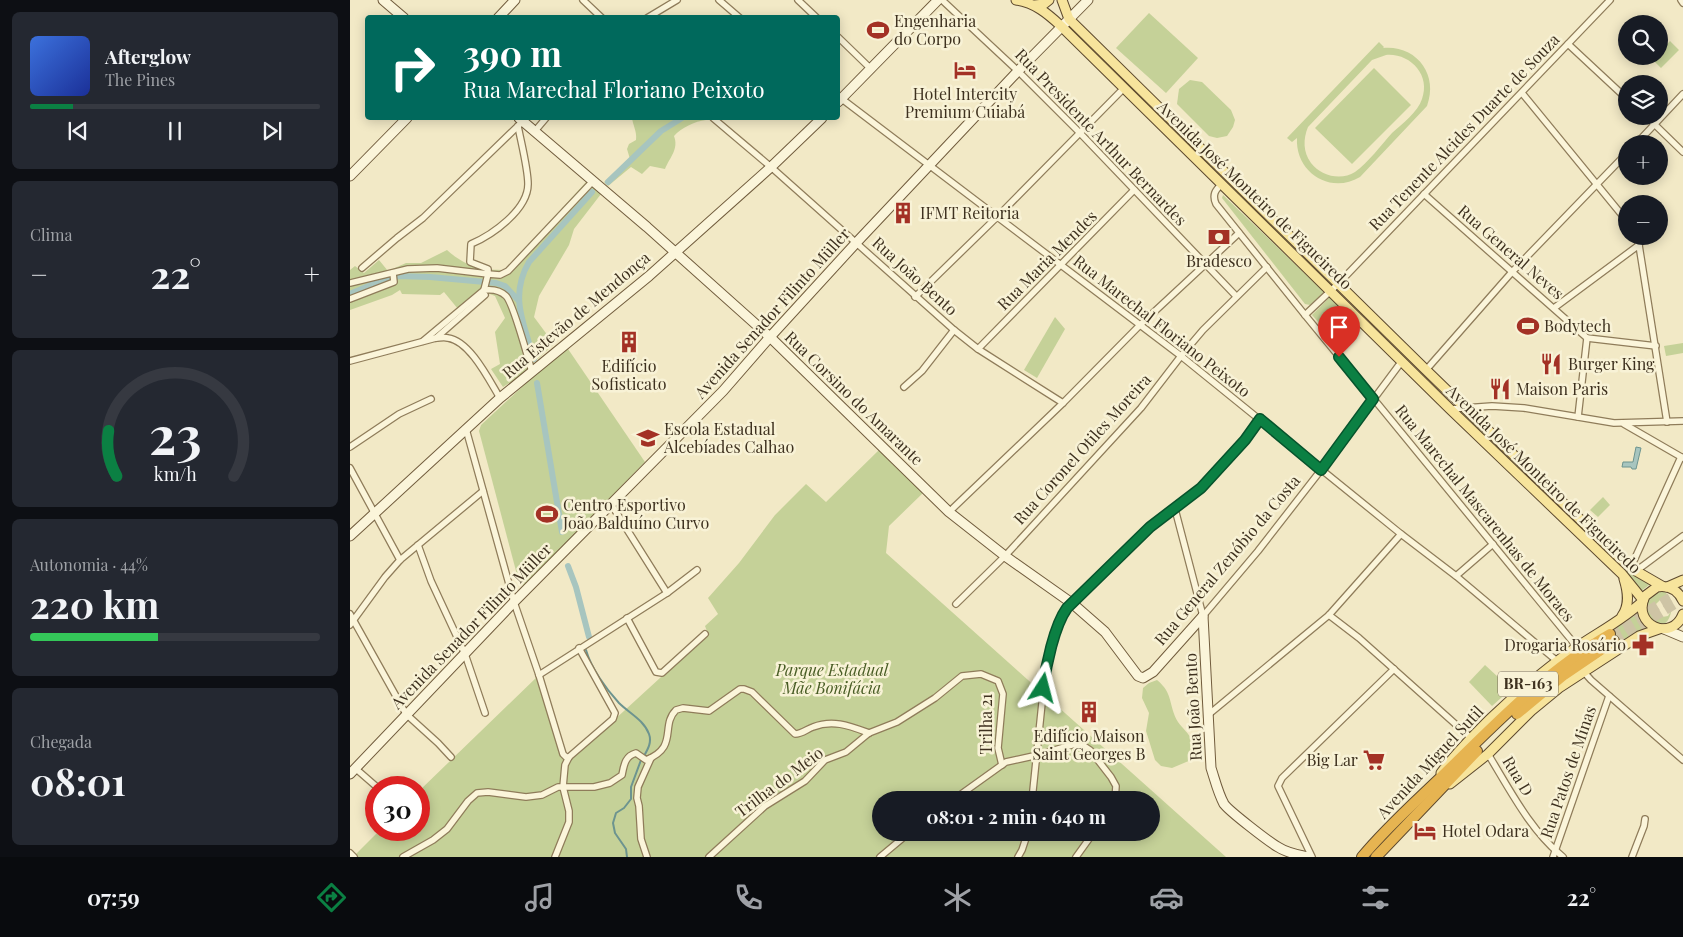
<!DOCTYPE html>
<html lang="pt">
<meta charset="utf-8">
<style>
body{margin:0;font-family:"Playfair Display",serif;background:#242831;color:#f1f3f6;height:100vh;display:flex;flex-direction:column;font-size:19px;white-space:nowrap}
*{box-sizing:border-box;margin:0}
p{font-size:16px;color:#9ea1a6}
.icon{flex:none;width:28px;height:28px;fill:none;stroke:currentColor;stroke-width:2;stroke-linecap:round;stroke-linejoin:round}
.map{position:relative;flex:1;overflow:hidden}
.details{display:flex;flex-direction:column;gap:12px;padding:12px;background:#0d0f14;width:350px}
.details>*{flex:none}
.top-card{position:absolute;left:15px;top:15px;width:475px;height:105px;border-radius:5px;box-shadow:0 2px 12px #0003;background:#00695c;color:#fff;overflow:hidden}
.tools{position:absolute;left:1268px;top:15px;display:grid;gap:10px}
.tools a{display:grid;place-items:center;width:50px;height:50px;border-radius:50%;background:#171b24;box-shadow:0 2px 12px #0003;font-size:25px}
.speed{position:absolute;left:15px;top:776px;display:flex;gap:10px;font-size:25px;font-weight:700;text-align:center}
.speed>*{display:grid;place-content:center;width:65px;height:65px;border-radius:50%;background:#171b24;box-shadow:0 2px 12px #0003;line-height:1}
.speed .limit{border:8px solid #d22;background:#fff;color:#111}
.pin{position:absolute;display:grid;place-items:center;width:42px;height:42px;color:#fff;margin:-51px -21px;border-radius:50% 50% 50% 0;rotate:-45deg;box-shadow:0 0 5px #0007}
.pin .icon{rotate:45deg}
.me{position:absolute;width:55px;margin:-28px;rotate:9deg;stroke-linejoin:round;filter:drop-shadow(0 0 4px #0008)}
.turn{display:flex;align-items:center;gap:18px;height:105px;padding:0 15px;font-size:22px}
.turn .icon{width:65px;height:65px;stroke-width:2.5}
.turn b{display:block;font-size:35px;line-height:42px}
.big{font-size:38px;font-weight:700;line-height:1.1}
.details .widget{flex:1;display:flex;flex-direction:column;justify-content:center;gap:8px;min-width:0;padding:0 18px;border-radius:8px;background:#242831}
.details .dial{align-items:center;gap:0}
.dial svg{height:130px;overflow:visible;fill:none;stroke:#363941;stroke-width:7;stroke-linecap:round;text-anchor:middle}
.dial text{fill:#f1f3f6;stroke:none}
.song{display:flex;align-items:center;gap:15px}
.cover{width:60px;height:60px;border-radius:8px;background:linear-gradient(135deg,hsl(220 70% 55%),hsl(230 70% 35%))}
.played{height:5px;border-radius:2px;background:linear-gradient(90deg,#0b8043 15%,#363941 15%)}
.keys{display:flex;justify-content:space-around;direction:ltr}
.heat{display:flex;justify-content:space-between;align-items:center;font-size:28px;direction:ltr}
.charge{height:8px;border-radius:4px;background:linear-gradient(90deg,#34c759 44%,#363941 0)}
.trip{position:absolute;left:522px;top:791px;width:288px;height:50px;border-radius:25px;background:#171b24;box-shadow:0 2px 12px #0003;font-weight:700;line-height:50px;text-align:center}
.dock{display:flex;height:80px;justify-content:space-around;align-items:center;background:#090b0e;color:#9ea1a6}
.dock .icon{width:35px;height:35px}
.dock .current{color:#0b8043}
.dock b{font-size:22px;color:#f1f3f6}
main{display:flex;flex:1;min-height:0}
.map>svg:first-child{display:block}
</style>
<main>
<section class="details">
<div class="widget">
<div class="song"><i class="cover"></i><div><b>Afterglow</b><p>The Pines</p></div></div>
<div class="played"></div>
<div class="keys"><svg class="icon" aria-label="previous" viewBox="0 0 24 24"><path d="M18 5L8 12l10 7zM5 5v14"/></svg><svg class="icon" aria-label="pause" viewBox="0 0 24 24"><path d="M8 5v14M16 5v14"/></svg><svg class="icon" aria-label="next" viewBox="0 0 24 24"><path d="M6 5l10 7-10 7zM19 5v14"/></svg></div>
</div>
<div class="widget"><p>Clima</p>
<div class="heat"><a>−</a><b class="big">22°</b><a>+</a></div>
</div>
<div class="widget dial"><svg viewBox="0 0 100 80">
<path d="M14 69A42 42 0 1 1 86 69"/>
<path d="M14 69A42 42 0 0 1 9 41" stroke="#0b8043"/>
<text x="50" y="56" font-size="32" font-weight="700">23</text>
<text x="50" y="72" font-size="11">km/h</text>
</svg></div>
<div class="widget"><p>Autonomia · 44%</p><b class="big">220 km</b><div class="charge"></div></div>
<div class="widget"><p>Chegada</p><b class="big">08:01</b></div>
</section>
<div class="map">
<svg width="1333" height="857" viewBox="0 0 1333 857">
<rect width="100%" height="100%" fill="#f2e9c6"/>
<g fill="#c5d198" fill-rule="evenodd">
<polygon points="799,13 848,58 816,93 766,48"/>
<polygon points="1320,41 1329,50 1311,68 1302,59 1304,56 1309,56 1309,52"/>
<path d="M1029 42 1034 47 1033 48C1066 45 1089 74 1077 106L1010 177C980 195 945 172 947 138L942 142 937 138ZM1036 55C1060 53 1081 75 1072 99 1068 112 1052 124 1042 133 1031 145 1018 163 1005 172 991 181 971 176 961 163 953 152 953 139 958 127L1022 60Z"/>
<polygon points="752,56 982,282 980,284 750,59"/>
<polygon points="1024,68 1061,105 1002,164 965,128"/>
<polygon points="840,80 852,82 881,110 885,120 883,127 877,136 867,138 859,136 827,104 829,89"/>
<path d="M282 118H353L356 120C345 121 331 128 324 136 329 149 320 157 315 169L300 166 292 174 281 167 258 186 254 182 280 159 277 149 279 144 286 140C287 131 283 126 282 118Z"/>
<path d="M236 182 251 194 224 229 219 245 189 296 184 317 204 344 167 378 153 387 141 369 150 364 145 332 155 318 145 296 129 290 108 309 94 292 90 295 52 294 50 290 42 295 0 310V270L5 266 14 273 29 260 38 271 56 263H71L97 250C116 267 132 270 156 270Z"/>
<polygon points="873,195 973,291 973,294 960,305 955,304 872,198"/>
<polygon points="981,296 1011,325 990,346 962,315"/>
<polygon points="705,317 715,329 687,378 674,370"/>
<polygon points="1333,343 1333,353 1316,356 1314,346"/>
<polygon points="216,346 295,462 175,585 170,586 129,431 131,425"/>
<polygon points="1112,410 1299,583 1299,585 1290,592 1266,563 1111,413"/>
<path d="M529 450 574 492 539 526 536 553 876 857H3L30 830H69V791L188 676 215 765 358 634 355 626 368 614 358 598 389 563 425 515 456 484 476 502ZM531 800H801V832H531Z"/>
<polygon points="1253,497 1260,505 1248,517 1240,510"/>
<path d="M1310 591C1333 593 1318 644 1300 618 1292 607 1298 595 1310 591ZM1310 600C1317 598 1322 602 1322 609L1318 616 1312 617 1305 612 1304 606Z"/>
<path d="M1288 614 1289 619 1297 628 1261 650 1268 640C1267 635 1264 632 1258 632L1272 622Z"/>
<polygon points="1135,665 1161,689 1142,706 1119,682"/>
<path d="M807 680C824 694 818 705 828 722 832 728 840 734 842 741 845 748 843 753 841 760L822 768 811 766 805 760 796 731 799 713 792 698 793 688 799 683Z"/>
</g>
<polygon fill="#a7c5bf" stroke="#6d948f" points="1286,447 1291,448 1286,469 1282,469 1281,467 1272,467 1273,462 1283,462"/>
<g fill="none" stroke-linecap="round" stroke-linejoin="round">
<g stroke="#6d948f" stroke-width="2">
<path d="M236 650C241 668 256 689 269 703 279 713 294 720 299 734 302 742 298 749 294 756"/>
<polyline points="277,857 276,849 265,833 263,823 266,813 274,808 281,799 281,787 291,760"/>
</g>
<g stroke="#a7c5bf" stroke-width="6">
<polyline points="258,182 311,131 332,118"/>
<polyline points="2,293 35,279 47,276 80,277 146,283 155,286 168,300"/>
<path d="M184 359C174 324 159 296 179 262L242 192"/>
<polyline points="187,383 212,532"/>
<polyline points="218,566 226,587 239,637"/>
</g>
<g stroke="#cec4a5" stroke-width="10" stroke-dasharray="10 5" stroke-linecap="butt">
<polyline points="1260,634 1333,590"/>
<polyline points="1264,641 1333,599"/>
</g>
<g stroke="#8f7c5a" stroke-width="8">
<g id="street">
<polyline points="233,0 252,18"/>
<polyline points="369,0 390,18"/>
<polyline points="448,0 467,18"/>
<polyline points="592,0 668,71 729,132 886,296"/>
<polyline points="1331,0 1333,3"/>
<polyline points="297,18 327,0"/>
<polyline points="488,37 521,69"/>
<polyline points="1218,44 1276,98"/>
<polyline points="1172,93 1276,220"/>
<polyline points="488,96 831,356 1051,534 1106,576 1207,661"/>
<polyline points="1296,116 1333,152"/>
<polyline points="363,118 421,167 604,330 628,349 713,403"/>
<polyline points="185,131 196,118"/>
<polyline points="1286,144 1333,94"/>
<path d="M872 184C865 190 862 195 866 204L955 315 1227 647"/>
<polyline points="1074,194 1237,338 1228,417"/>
<polyline points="1286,236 1289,245 1317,422"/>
<polyline points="12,268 47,238 73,218 170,124"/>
<path d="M0 283 58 269 87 268 138 274V269L120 262 121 244C142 235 178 210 178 184 178 169 171 142 168 126"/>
<polyline points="134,290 138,274 150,275 158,271 243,181"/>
<polyline points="565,297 648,216 774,88"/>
<polyline points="0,299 44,282 43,273"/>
<polyline points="1204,308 1289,245"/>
<polyline points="955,315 989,283 1260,0"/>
<polyline points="86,338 135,295"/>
<polyline points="1237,338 1306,346"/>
<path d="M73 341 134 290C142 289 150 290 156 296 163 303 178 358 182 372"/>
<polyline points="628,349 784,190"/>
<path d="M0 361 86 338C90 338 94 337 98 338 120 341 139 380 150 398"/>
<polyline points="1076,370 1162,272 1276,154"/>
<polyline points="554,387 572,371 604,330"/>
<polyline points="1100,409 1142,406 1174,408 1264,423 1333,421"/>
<polyline points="1274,424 1333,458"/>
<polyline points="116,429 164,602 189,675 213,754 216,757 219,757"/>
<polyline points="0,447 49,414 81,399"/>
<polyline points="0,468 50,560"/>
<polyline points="261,504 317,593"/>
<polyline points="825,509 853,616"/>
<polyline points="599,512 713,403 790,325 889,233"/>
<polyline points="68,545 81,581 115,654 135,713"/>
<polyline points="1281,567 1331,457"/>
<polyline points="1286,571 1333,536"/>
<polyline points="1106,576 1143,544"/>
<polyline points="606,604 655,556 791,408 831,356 853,330 917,267"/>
<polyline points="0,614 56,714 88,743 101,757"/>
<polyline points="979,615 1009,638 1121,738"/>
<polyline points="853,616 908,551 971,470 1052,361"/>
<polyline points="277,618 306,672 312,673 355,634"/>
<polyline points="0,625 35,577 50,560 133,491"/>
<polyline points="1233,671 1241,680 1333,760"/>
<polyline points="189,675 317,593 347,570"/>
<polyline points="858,715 979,615 1051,534"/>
<path d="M1138 754C1160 790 1180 830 1213 857"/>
<polyline points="5,768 28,788"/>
<polyline points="603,800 656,762 688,755 725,744 734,746 740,750 761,777 766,786 765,800"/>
<polyline points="682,800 695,674 698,659 712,615 717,608 800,527 851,488 895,440 910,419"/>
<polyline points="0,853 4,857"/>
<path d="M53 857 83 840 97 829 118 801 127 793 138 792 176 797 192 795 208 787H244L260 783 272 775C274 765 275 756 286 753L296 760C329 747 310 726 326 710L333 708 359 711 390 689H394L402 692 445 734C452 734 457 729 463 727 483 719 500 726 519 733"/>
<polyline points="205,857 219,822 219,811 213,787 215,765 219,757 263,719 265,713 229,648"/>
<polyline points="297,857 291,839 289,806 287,798 288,787 301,758"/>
<polyline points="359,857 415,806 455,781 475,760 496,752 519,733 547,722 585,698 612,676 631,674 648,681 653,694 648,748 652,765"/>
<polyline points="530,857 560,832"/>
<polyline points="668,857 672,850 678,832"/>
<polyline points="726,857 744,832"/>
<polyline points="962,857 928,786 932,778 1044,669"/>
<polyline points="1203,857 1259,696"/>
<polyline points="1282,857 1294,826 1295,819"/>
</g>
</g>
<g stroke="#715c3d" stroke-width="11">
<g id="secondary">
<polyline points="33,0 54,18"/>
<polyline points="148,18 165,0"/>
<polyline points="488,102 588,0"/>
<polyline points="169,118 297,227 420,337 599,512 655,556 723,604 755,632 788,676 793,678 803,672 853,616"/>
<polyline points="0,176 57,118"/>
<polyline points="0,536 150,398 299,276 421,167 472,118"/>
<path d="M853 616 861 768C865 780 868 793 874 804 879 811 919 842 928 847 937 853 948 855 958 857"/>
<polyline points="1314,629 1333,637"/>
<polyline points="0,774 164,602 373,391 420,337 506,243 668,71 738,0"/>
</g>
</g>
<g stroke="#5d492e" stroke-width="11">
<g id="primary">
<path d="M666 0C685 3 697 13 711 26L1100 409 1272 574 1293 600"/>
<polyline points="712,0 719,19 1076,370 1272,560 1286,571 1312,586"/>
<polyline points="685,5 694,4 699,0"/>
<polyline points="1317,587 1333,580"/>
<path d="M1333 601C1328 590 1319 585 1307 587L1295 596C1281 625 1322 643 1333 614"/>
<path d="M1272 616C1280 605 1278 592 1274 579"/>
<path d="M1091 773C1105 754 1122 737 1139 720 1166 694 1194 670 1224 649 1247 633 1273 620 1293 601"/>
<polyline points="1100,784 1138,754 1181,711 1209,688 1289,636 1309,629"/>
</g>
</g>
<g stroke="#5d492e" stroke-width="12">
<g id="highway">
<polyline points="1167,714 1214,675 1264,641"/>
<path d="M1012 857C1035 829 1063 804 1089 779 1142 727 1195 671 1260 634"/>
<polyline points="1026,857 1127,751"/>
</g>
</g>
<use href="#street" stroke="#fbf5da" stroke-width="5.5"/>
<use href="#secondary" stroke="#fbf5da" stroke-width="9"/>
<use href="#primary" stroke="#f7e49c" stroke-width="9"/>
<use href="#highway" stroke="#e6b451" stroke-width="10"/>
</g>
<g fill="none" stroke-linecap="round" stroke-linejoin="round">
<g stroke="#07532c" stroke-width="12">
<path id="route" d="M693 688C696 666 704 626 717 608L800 527 851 488 895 440 910 419 971 470 1023 399 989 357"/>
</g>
<use href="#route" stroke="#0b8043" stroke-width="9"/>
</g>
<defs>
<g id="stadium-bare" transform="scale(1.725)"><path d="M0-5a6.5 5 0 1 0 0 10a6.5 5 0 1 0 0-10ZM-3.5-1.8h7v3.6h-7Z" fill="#a33125" stroke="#f8f2d6" stroke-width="2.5" paint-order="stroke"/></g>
<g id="hotel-bare" transform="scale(1.725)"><path d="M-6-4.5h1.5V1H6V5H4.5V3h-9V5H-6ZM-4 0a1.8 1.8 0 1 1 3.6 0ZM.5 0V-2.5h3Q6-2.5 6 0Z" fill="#a33125" stroke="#f8f2d6" stroke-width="2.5" paint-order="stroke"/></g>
<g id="building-bare" transform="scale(1.725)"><path d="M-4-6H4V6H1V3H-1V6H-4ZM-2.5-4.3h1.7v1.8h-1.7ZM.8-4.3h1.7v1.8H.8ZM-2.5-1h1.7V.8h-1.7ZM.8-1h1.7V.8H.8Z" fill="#a33125" stroke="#f8f2d6" stroke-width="2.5" paint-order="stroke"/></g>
<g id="bank-bare" transform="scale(1.725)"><path d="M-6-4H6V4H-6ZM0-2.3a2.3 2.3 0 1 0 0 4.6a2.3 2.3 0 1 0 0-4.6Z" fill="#a33125" stroke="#f8f2d6" stroke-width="2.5" paint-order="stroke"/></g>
<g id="restaurant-bare" transform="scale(1.725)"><path d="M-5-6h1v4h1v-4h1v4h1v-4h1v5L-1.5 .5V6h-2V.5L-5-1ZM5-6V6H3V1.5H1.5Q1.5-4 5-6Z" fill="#a33125" stroke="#f8f2d6" stroke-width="2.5" paint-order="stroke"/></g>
<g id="school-bare" transform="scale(1.725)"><path d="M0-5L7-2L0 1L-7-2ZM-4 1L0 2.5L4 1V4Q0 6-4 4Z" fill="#a33125" stroke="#f8f2d6" stroke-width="2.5" paint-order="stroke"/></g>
<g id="pharmacy-bare" transform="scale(1.725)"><path d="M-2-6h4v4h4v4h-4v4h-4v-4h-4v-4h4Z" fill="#a33125" stroke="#f8f2d6" stroke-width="2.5" paint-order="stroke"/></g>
<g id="supermarket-bare" transform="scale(1.725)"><path d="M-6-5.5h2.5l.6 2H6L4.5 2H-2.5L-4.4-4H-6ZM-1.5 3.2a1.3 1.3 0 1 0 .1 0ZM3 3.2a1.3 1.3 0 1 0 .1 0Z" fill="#a33125" stroke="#f8f2d6" stroke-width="2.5" paint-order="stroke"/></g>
</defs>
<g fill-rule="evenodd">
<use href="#stadium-bare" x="528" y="30"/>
<use href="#hotel-bare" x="615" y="70"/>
<use href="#building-bare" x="553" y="213"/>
<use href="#bank-bare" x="869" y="237"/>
<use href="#stadium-bare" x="1178" y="326"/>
<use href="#building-bare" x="279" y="342"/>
<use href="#restaurant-bare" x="1201" y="364"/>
<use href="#restaurant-bare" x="1150" y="389"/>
<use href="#school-bare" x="298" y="438"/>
<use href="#stadium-bare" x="197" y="514"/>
<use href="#pharmacy-bare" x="1293" y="645"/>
<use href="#building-bare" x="739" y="712"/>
<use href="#supermarket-bare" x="1024" y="760"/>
<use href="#hotel-bare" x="1075" y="831"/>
</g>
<g text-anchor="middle" stroke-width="5" stroke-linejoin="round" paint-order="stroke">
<rect fill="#f8f2d6" stroke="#766b56" stroke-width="1" x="1148" y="671.5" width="60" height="25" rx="4"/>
<g font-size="15" font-weight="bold" fill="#3e311f">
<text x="1178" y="689">BR-163</text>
</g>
<g font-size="16" fill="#3e311f" stroke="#f8f2d6" text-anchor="start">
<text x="544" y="27">Engenharia<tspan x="544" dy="18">do Corpo</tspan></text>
<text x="615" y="100" text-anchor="middle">Hotel Intercity<tspan x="615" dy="18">Premium Cuiabá</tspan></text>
<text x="570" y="219">IFMT Reitoria</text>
<text x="869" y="267" text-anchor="middle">Bradesco</text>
<text x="1194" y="332">Bodytech</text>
<text x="1218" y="370">Burger King</text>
<text x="279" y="372" text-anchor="middle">Edifício<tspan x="279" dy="18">Sofisticato</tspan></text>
<text x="1166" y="395">Maison Paris</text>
<text x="314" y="435">Escola Estadual<tspan x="314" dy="18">Alcebíades Calhao</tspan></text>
<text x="213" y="511">Centro Esportivo<tspan x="213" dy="18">João Balduíno Curvo</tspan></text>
<text x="1276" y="651" text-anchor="end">Drogaria Rosário</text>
<text x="739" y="742" text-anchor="middle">Edifício Maison<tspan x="739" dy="18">Saint Georges B</tspan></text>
<text x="1008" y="766" text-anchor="end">Big Lar</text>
<text x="1092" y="837">Hotel Odara</text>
</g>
<g font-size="16" fill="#3e311f" stroke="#f8f2d6">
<text transform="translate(1114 132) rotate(-46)" y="6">Rua Tenente Alcides Duarte de Souza</text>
<text transform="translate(751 137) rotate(46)" y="6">Rua Presidente Arthur Bernardes</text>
<text transform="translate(905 195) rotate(44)" y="6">Avenida José Monteiro de Figueiredo</text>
<text transform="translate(1161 252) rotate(41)" y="6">Rua General Neves</text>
<text transform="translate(697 260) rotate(-45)" y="6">Rua Maria Mendes</text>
<text transform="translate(565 276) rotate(42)" y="6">Rua João Bento</text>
<text transform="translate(422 313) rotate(-48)" y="6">Avenida Senador Filinto Müller</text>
<text transform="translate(226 315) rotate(-40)" y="6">Rua Estevão de Mendonça</text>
<text transform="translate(812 326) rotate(38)" y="6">Rua Marechal Floriano Peixoto</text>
<text transform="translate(504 398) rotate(44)" y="6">Rua Corsino do Amarante</text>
<text transform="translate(732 449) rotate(-48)" y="6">Rua Coronel Otiles Moreira</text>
<text transform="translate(1194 479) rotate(44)" y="6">Avenida José Monteiro de Figueiredo</text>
<text transform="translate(1135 513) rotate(51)" y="6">Rua Marechal Mascarenhas de Moraes</text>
<text transform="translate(877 560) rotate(-50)" y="6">Rua General Zenóbio da Costa</text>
<text transform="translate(121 626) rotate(-46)" y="6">Avenida Senador Filinto Müller</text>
<text transform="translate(843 707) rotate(-93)" y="6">Rua João Bento</text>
<text transform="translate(636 724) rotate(-90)" y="6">Trilha 21</text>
<text transform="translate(1080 762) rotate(-47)" y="6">Avenida Miguel Sutil</text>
<text transform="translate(1218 772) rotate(-71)" y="6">Rua Patos de Minas</text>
<text transform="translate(1168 776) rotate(59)" y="6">Rua D</text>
<text transform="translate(429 782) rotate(-37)" y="6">Trilha do Meio</text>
</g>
<g font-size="16" font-style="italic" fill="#485c24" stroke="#f8f2d6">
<text x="482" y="676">Parque Estadual<tspan x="482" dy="18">Mãe Bonifácia</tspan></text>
</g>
</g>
</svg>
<div class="tools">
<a><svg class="icon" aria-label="search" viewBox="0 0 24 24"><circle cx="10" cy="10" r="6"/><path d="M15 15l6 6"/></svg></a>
<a><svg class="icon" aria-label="layers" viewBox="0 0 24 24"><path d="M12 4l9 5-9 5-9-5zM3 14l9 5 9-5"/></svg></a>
<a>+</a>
<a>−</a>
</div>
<div class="speed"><div class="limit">30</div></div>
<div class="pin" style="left:989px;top:357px;background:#d93025"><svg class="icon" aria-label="arrive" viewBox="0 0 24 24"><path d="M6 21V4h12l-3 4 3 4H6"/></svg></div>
<svg class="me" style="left:693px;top:688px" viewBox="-20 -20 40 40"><path d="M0-17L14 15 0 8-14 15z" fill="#0b8043" stroke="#fff" stroke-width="4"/></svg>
<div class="trip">08:01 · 2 min · 640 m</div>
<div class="top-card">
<div class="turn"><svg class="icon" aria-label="right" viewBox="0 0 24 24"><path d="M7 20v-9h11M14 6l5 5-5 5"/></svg><div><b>390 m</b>Rua Marechal Floriano Peixoto</div></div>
</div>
</div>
</main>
<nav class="dock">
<b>07:59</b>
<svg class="icon current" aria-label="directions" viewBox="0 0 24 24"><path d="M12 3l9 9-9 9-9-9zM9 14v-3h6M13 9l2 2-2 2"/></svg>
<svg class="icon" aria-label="music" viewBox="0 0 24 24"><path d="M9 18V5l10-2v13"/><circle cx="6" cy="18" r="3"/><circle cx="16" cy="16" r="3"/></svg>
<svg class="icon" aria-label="phone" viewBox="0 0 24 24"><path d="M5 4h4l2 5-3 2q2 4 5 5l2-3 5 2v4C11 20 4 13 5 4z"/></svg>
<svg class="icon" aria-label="climate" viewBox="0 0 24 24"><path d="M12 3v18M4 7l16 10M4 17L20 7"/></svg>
<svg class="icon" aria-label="car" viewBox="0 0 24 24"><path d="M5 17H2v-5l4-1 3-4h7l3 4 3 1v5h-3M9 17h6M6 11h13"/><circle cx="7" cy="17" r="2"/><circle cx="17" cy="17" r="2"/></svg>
<svg class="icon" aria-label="filters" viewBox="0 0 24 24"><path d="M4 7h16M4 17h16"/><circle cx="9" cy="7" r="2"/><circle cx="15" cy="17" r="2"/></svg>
<b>22°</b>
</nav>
